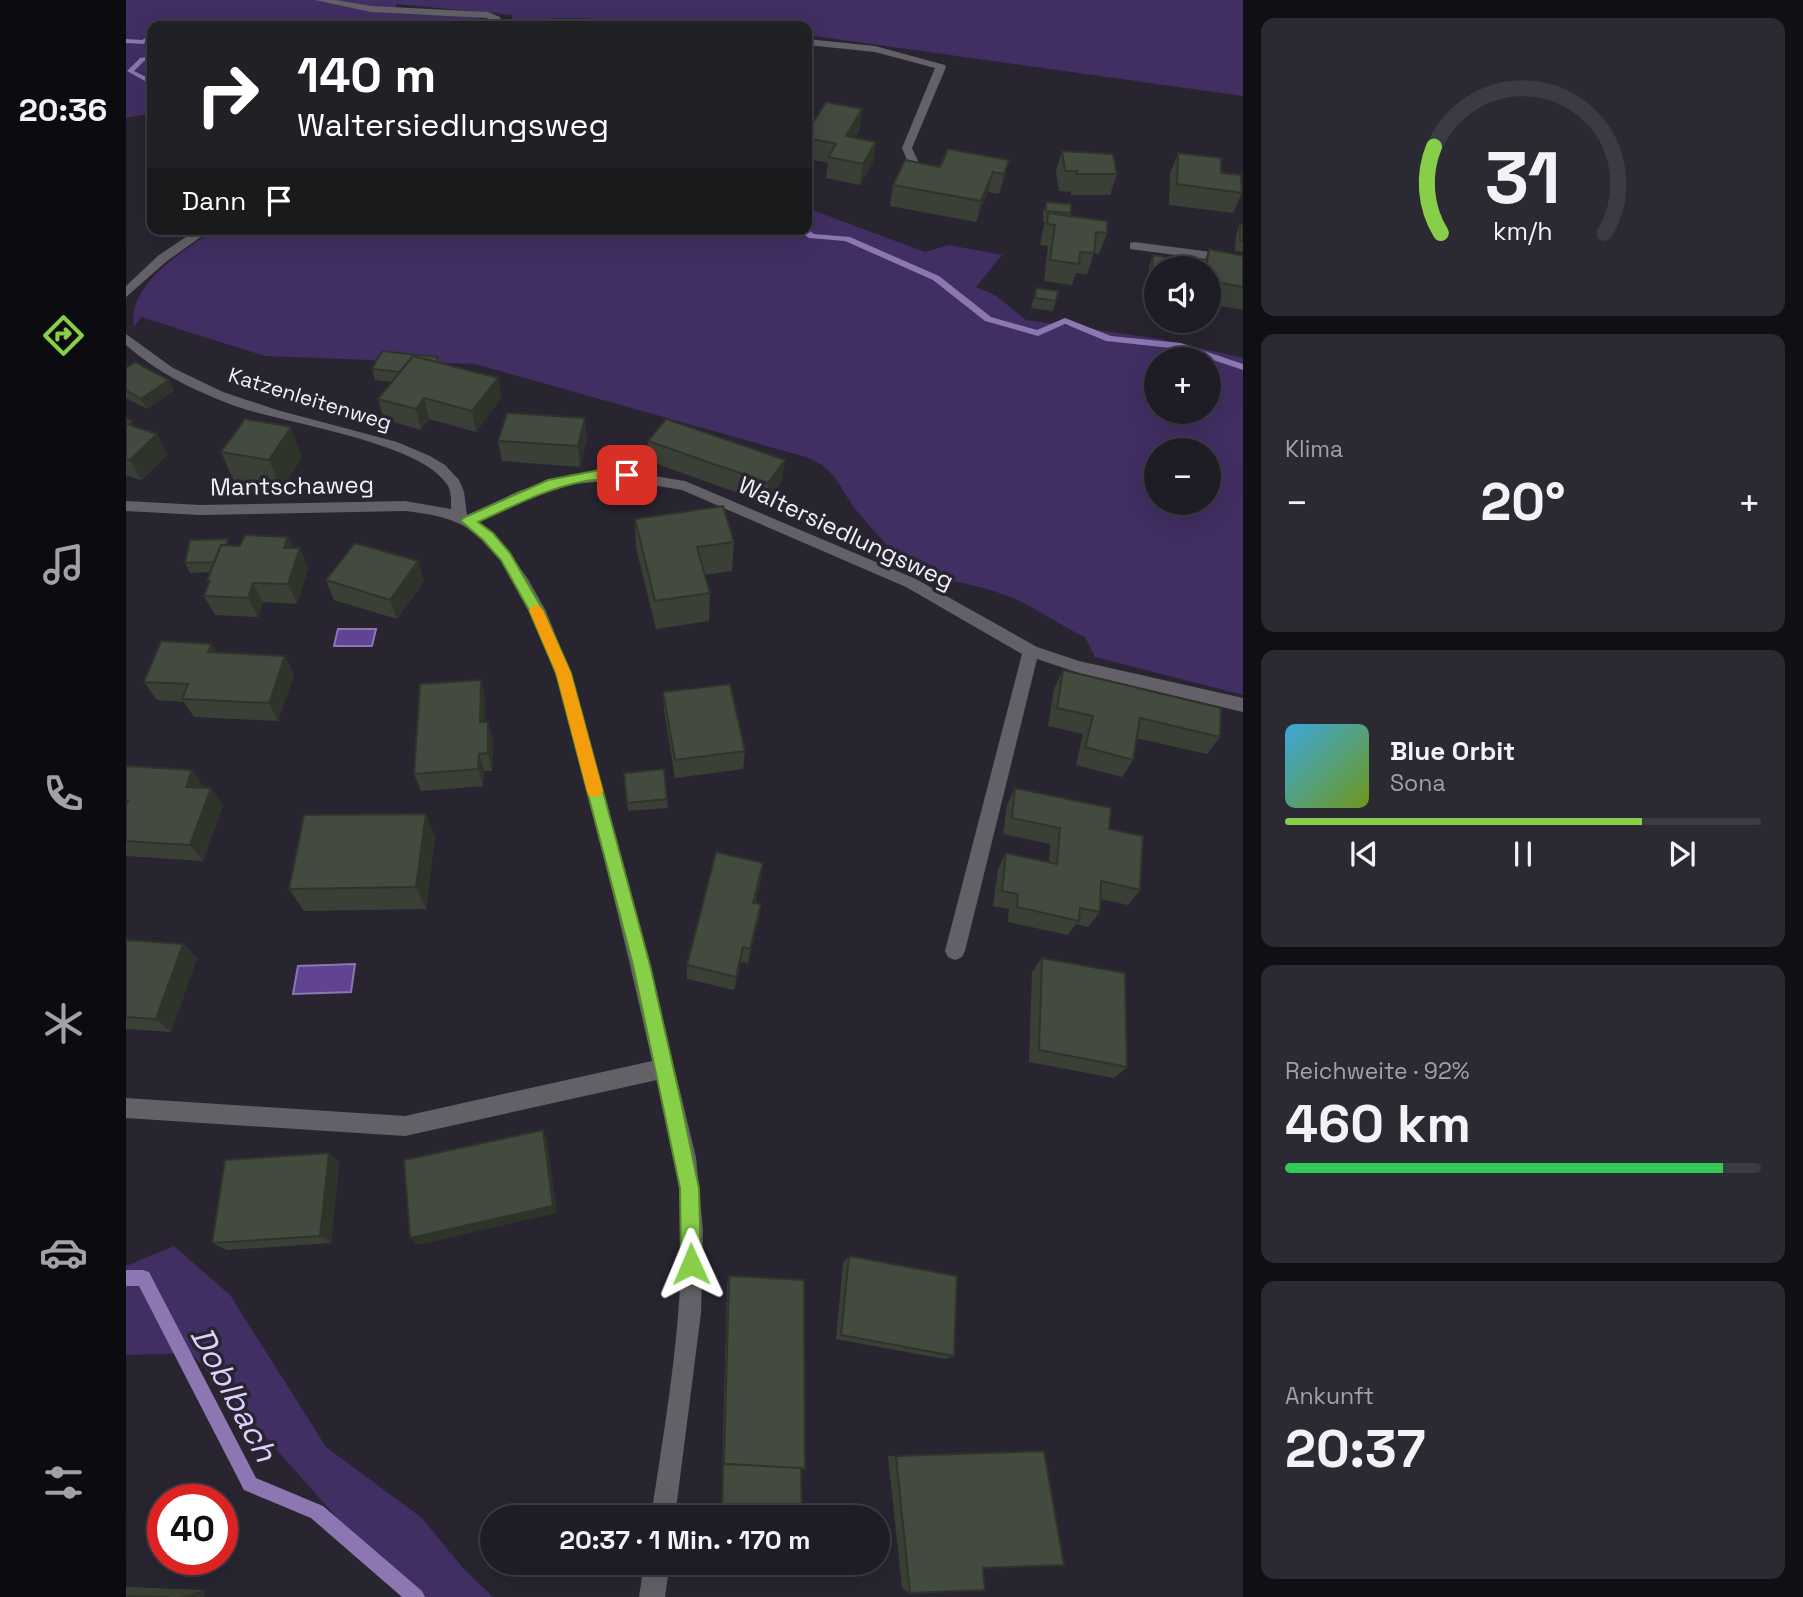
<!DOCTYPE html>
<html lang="de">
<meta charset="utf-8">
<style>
body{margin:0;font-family:"Space Grotesk",sans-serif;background:#2b2932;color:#f1f3f6;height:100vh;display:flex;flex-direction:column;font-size:26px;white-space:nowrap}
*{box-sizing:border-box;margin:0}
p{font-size:23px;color:#a1a1a7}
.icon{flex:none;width:38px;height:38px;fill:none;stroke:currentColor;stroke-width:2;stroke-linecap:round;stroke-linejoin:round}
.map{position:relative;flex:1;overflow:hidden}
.panel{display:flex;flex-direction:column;gap:18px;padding:18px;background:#100f14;width:560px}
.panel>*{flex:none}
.hud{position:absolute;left:21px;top:21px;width:665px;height:214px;border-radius:14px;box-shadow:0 7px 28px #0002,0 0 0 2px #3c3a42;background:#202124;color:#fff;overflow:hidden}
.buttons{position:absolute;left:1018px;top:256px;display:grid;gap:14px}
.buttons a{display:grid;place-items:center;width:77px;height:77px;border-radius:50%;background:#1e1c25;box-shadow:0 7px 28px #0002,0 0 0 2px #3c3a42;font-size:35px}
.speed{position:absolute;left:21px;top:1484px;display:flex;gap:14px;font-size:35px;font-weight:700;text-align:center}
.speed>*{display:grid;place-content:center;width:91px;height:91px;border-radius:50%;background:#1e1c25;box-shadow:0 7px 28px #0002,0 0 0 2px #3c3a42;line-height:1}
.speed .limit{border:10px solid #d22;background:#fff;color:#111}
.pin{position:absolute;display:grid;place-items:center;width:60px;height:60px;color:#fff;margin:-30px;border-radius:14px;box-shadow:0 4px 10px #0006}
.me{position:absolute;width:77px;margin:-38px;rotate:359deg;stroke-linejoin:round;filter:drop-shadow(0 0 5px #0008)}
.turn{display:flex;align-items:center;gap:24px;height:147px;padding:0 35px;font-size:32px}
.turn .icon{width:91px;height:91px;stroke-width:2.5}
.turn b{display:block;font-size:49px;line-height:60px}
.then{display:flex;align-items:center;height:66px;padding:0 35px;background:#0003;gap:14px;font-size:26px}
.big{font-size:52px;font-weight:800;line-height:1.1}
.panel .card{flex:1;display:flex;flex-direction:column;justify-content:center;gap:10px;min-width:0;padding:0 24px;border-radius:14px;background:#2b2932}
.panel .dial{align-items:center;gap:0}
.dial svg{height:182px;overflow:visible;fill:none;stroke:#3c3a42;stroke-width:7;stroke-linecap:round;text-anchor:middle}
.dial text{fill:#f1f3f6;stroke:none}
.song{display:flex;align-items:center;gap:21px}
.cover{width:84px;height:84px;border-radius:10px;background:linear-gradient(135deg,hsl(200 70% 55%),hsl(80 70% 35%))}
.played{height:7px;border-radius:4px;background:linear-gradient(90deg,#88cf49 75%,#3c3a42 75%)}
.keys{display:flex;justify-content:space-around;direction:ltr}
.heat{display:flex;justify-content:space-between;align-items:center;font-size:38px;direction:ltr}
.charge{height:10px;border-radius:5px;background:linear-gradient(90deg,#34c759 92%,#3c3a42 0)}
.trip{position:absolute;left:354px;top:1505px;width:410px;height:70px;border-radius:35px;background:#1e1c25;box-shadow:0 7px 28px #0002,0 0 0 2px #3c3a42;font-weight:800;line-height:70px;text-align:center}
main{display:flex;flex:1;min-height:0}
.tabs{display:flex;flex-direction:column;width:126px;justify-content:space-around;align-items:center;background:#0c0b0f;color:#a1a1a7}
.tabs .icon{width:49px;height:49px}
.tabs .on{color:#88cf49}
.tabs b{font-size:32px;color:#f1f3f6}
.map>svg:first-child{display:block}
</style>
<main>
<nav class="tabs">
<b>20:36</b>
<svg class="icon on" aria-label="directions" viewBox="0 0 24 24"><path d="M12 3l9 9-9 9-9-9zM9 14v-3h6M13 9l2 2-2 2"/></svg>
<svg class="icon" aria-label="music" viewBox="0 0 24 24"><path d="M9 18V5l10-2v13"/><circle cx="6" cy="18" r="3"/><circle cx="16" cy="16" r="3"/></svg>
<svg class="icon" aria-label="phone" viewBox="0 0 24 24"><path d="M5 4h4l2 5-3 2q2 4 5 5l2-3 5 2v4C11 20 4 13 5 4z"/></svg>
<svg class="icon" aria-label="climate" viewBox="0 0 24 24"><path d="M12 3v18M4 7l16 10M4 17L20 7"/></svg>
<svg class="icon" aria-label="car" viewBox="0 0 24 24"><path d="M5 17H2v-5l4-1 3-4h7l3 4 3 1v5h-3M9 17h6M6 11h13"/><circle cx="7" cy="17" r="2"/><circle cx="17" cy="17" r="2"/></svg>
<svg class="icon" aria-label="filters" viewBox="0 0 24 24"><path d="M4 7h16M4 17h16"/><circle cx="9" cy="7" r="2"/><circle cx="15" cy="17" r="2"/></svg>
</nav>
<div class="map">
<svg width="1117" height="1597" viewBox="0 0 1117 1597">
<rect width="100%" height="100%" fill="#282531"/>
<g fill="#412e63" fill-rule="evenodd">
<polygon points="0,0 1117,0 1117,96 681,35 681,26 387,26 386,15 270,4 270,14 348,16 357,21 356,26 26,26 26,113 0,118"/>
<path d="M681 208 799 252 823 245 876 255 850 287 869 295 900 320 1034 339 1117 358V695L969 657 959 637C931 624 907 605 879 595 846 582 813 582 782 564 767 554 742 524 730 510 712 486 711 469 680 457L349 364 139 356 15 317 8 327C0 284 61 248 90 229H681ZM1031 359H1083V411H1031ZM1031 450H1083V502H1031Z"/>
<polygon points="48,1246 104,1295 200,1447 296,1518 336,1567 367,1597 281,1597 65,1353 0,1355 0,1266"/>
</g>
<g fill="#614394" stroke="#8c77b2" stroke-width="2">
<polygon points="212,629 250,629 246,646 208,646"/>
<polygon points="229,964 225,992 167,994 172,966"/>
</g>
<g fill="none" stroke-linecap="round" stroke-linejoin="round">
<g fill="#8c77b2" fill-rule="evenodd">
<polygon points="26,34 26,39 17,44 0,43 0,39 16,40"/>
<polygon points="26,56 26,60 18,61 8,71 26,80 26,85 1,71 14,58"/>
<polygon points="671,229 681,229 688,234 724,237 813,276 865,317 911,330 939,318 985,336 1055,343 1117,364 1117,370 1054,349 980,341 939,324 912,336 859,321 807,280 719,241 683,238"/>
<polygon points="0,1270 17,1270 23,1272 130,1478 197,1506 296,1591 299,1597 276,1597 185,1518 118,1490 13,1286 0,1286"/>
</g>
<g fill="#636167" fill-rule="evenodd">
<polygon points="189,0 210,0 245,6 362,12 374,17 376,26 366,26 366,20 360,18 245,12"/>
<polygon points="681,39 749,46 819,65 820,67 786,148 796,170 794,172 786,172 776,148 809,68 749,52 681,45"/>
<polygon points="72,229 86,229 41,261 0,297 0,286 33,255"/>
<polygon points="1008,242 1117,256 1117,264 1004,249 1004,243"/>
<path d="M0 334 47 368 97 392 151 410 271 442 304 456 319 465 333 480 338 492 341 515 393 491 446 474 497 471 559 481 790 579 911 647 953 661 1117 698V712L953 673 911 659 839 951 836 957 829 960 822 957 819 951 896 654 780 587 556 490 497 480 446 484 403 498 353 522 374 540 402 579 420 611 444 671 513 924 570 1157 577 1231 575 1313 549 1517H525C541 1409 562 1299 553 1189 550 1152 540 1116 531 1080L279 1136 0 1118V1098L279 1116 526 1061C507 976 487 892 465 808 443 726 420 594 353 537 332 518 306 514 279 511L74 515 0 511V501L74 505 279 501 325 509C325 501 326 490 320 483 291 442 162 424 112 407 71 392 33 374 0 345Z"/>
<polygon points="518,1563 544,1563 539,1597 513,1597"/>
</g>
</g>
<g fill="#3a4035">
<polygon points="734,129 729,138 750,142 747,162 734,185 700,178 702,163 681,159 681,132"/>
<polygon points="936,151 991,174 984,195 945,195 945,192 933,191 930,171"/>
<polygon points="1052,153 1095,173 1116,193 1107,213 1043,205 1044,174"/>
<polygon points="883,160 878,180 873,194 862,192 850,222 764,206 767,185 814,167"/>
<polygon points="920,202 945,213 944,216 981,233 973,254 968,253 961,274 950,273 946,285 918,281 922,246 914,245 916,234 919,222 917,221 917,213"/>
<polygon points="1114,224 1117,225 1117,252 1109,251 1110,235"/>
<polygon points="1083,249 1117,256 1117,310 1083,304 1083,268 1075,268"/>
<polygon points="1027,255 1031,268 1031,282 1022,281 1023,266"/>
<polygon points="910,288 930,301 927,311 905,308"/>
<polygon points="313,362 372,378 375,398 350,432 303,419 295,430 258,419 252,399 266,382 249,380 246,369"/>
<polygon points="0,368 48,390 21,409 0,398"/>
<polygon points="0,419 10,428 31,434 41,455 15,480 0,475"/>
<polygon points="461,439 454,467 376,461 372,441"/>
<polygon points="522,441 656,480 640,503 523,461"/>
<polygon points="95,452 176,457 155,490 108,481"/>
<polygon points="509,519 608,542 606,571 579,575 584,593 583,621 530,629 510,548"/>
<polygon points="105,546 167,548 182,568 171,604 137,602 132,617 89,615 78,596 83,584 81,581 84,572 64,573 59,563"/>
<polygon points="292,561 298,581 271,619 208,600 200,580"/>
<polygon points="91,653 159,656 168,675 152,721 68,717 58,702 31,700 18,682"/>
<polygon points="937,670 1094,737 1081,754 1010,738 1007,760 996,777 950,765 957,734 922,726 928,689"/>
<polygon points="355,680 359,699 359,722 367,739 366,771 358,771 357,786 295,791 288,774"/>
<polygon points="537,692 619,751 617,769 549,778 538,710"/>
<polygon points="0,766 78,787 97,805 77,861 0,856"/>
<polygon points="498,773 541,799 542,808 502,811"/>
<polygon points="889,788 983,829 1014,890 1002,905 974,899 974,912 962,927 950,924 942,935 882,922 883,909 867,906 872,869 880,853 923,863 924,844 877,834 881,805"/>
<polygon points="309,837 300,909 178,911 163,889"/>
<polygon points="635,879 629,903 635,904 633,919 622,963 615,962 608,990 561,979 561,965"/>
<polygon points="0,940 57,944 71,958 45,1032 0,1029"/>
<polygon points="916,958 1001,1067 988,1078 903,1062 906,972"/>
<polygon points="203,1153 213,1163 205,1243 101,1250 86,1243"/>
<polygon points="723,1256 828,1356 819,1359 710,1339 717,1263"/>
<polygon points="603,1276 675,1468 676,1517 595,1517 601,1285"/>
<polygon points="918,1451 857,1568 784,1593 776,1588 762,1456"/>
<polygon points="0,1587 79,1590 78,1597 0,1597"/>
</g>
<g fill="#2f342b">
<polygon points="736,109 734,129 718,157 720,136"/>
<polygon points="750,142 747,162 734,185 737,164"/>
<polygon points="883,160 878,180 873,194 878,174"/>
<polygon points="867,172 862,192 850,222 855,201"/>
<polygon points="372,378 375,398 350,432 346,411"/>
<polygon points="43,380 48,390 21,409 15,399"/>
<polygon points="298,398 303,419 295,430 290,409"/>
<polygon points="459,418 461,439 454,467 452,446"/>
<polygon points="165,427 176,457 155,490 143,460"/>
<polygon points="31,434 41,455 15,480 4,460"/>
<polygon points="659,460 656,480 640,503 642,483"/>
<polygon points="162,537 171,556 158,548"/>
<polygon points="174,548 182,568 171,604 162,584"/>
<polygon points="292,561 298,581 271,619 264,600"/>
<polygon points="127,583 137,602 132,617 122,598"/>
<polygon points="86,644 97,663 82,652"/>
<polygon points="159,656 168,675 152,721 143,703"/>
<polygon points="355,680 359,699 359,740 354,722"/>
<polygon points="362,722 367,739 366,771 362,753"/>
<polygon points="353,754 358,771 357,786 352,769"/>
<polygon points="66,770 78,787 72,804 60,787"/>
<polygon points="85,788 97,805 77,861 64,845"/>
<polygon points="300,814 309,837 300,909 290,887"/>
<polygon points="637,863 635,879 625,917 627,903"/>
<polygon points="635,904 633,919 622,963 624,949"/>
<polygon points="57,944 71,958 45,1032 30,1019"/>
<polygon points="617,947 615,962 608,990 610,977"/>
<polygon points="417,1130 421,1140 431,1213 292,1245 284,1238"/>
<polygon points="203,1153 213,1163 205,1243 194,1236"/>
<polygon points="79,1590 78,1597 53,1597"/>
</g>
<g fill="#434a3e" stroke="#2f342b" stroke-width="2">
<polygon points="425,19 459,19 458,26 424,26"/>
<polygon points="344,22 346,26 318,26"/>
<polygon points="700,102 736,109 720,136 750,142 737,164 702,157 710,144 681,138 681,132"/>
<polygon points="822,149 883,160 878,174 867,172 855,201 767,185 779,160 814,167"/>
<polygon points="936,151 987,154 991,174 951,174 951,171 939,171"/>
<polygon points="1052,153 1095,158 1095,173 1115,175 1116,193 1051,184"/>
<polygon points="920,202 945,204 945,213 920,211"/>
<polygon points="922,213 981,221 981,233 970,232 968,253 954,252 953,264 924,260 929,225 921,224"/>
<polygon points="1114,224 1117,225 1117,241 1114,241"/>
<polygon points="1083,249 1117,256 1117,287 1083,281 1083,268 1080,268"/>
<polygon points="1027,255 1052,259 1052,268 1031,268 1031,271 1026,271"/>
<polygon points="910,288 932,291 930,301 909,298"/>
<polygon points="256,351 312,357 310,362 287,356 274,372 246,369"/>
<polygon points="287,356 372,378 346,411 298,398 290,409 252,399"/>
<polygon points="9,362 43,380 15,399 0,390 0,368"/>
<polygon points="381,413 459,418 452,446 372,441"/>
<polygon points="0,419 7,421 2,425 0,424"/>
<polygon points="119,419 165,427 143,460 95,452"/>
<polygon points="540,419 659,460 642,483 522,441"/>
<polygon points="0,424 31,434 4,460 0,459"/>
<polygon points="597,506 608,542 571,547 584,593 529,601 509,519"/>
<polygon points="119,535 162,537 158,548 174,548 162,584 127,583 122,598 78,596 84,581 81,581 95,545 114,546"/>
<polygon points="102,539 100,545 95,545 88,562 59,563 64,540"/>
<polygon points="229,543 292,561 264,600 200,580"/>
<polygon points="35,641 86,644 82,652 159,656 143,703 56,699 62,684 18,682"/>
<polygon points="937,670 1095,708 1094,737 1014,718 1007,760 959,747 967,716 931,708"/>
<polygon points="355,680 354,722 362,722 362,753 353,754 352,769 288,774 294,684"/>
<polygon points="604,684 619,751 549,760 537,692"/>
<polygon points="0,766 66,770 60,787 85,788 64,845 0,841 0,806 2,801 0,801"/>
<polygon points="538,769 541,799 501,803 498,773"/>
<polygon points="889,788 985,808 983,829 1017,836 1014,890 975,881 974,912 954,908 953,921 891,907 892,894 876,891 880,853 931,864 934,828 886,818"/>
<polygon points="300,814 290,887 163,889 178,815"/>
<polygon points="590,852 637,863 627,903 635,904 624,949 617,947 610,977 561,965"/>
<polygon points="0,940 57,944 30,1019 0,1017"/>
<polygon points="916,958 999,973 1001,1067 913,1050"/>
<polygon points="417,1130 427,1206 284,1238 278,1160"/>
<polygon points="203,1153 194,1236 86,1243 99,1160"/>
<polygon points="723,1256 831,1276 828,1356 715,1335"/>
<polygon points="603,1276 678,1280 679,1469 598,1464"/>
<polygon points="918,1451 938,1565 857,1568 859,1590 784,1593 770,1456"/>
<polygon points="597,1464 675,1468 676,1517 596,1517"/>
<polygon points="0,1596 43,1597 0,1597"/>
</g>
<path fill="#88cf49" stroke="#58872f" stroke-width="2" d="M479 469 501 471 507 475C501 481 472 479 460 481 421 488 388 506 352 522L367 533 384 553 417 610 445 673 524 965 554 1097 573 1188 575 1264 572 1271 565 1274 558 1271 555 1264 554 1188 535 1097 507 965 430 673 403 610 375 560 357 540 335 521 337 518 422 480Z"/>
<polygon fill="#f59e0b" points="410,604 417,610 445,673 477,791 474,796 463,796 461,791 430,673 403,610"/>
<g text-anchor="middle" stroke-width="7" stroke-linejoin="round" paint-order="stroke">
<g font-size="21" fill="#f2f0f8" stroke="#282531">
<text transform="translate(184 399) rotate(17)" y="7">Katzenleitenweg</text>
</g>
<g font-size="24" fill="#f2f0f8" stroke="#282531">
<text transform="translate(166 486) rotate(-1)" y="8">Mantschaweg</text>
<text transform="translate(720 533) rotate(25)" y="8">Waltersiedlungsweg</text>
</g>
<g font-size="32" font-style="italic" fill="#ded1ff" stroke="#282531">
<text transform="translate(108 1394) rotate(62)" y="11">Doblbach</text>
</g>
</g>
</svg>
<div class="buttons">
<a><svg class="icon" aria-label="sound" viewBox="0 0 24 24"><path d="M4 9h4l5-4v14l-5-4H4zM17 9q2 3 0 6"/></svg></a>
<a>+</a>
<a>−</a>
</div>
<div class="speed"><div class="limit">40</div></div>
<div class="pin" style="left:501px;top:475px;background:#d93025"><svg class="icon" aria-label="arrive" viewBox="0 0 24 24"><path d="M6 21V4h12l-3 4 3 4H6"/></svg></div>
<svg class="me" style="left:565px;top:1264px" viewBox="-20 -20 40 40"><path d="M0-17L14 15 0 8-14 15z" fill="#88cf49" stroke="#fff" stroke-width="4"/></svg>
<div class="trip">20:37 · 1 Min. · 170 m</div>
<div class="hud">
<div class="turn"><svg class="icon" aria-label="right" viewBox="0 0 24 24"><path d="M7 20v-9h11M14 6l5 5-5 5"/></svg><div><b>140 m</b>Waltersiedlungsweg</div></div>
<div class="then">Dann<svg class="icon" aria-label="arrive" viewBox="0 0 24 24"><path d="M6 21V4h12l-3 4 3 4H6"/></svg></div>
</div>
</div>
<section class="panel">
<div class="card dial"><svg viewBox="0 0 100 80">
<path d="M14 69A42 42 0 1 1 86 69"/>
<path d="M14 69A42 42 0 0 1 11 31" stroke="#88cf49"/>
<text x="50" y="56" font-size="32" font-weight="700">31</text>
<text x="50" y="72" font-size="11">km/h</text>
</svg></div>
<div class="card"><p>Klima</p>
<div class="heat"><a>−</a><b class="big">20°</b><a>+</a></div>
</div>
<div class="card">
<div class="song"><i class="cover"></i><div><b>Blue Orbit</b><p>Sona</p></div></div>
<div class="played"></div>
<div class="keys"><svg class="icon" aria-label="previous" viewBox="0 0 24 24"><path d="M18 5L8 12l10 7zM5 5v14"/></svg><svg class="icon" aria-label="pause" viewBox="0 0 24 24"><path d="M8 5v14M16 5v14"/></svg><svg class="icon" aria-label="next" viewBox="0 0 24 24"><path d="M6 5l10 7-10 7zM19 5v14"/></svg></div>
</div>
<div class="card"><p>Reichweite · 92%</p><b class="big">460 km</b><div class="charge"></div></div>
<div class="card"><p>Ankunft</p><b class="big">20:37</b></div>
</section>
</main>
